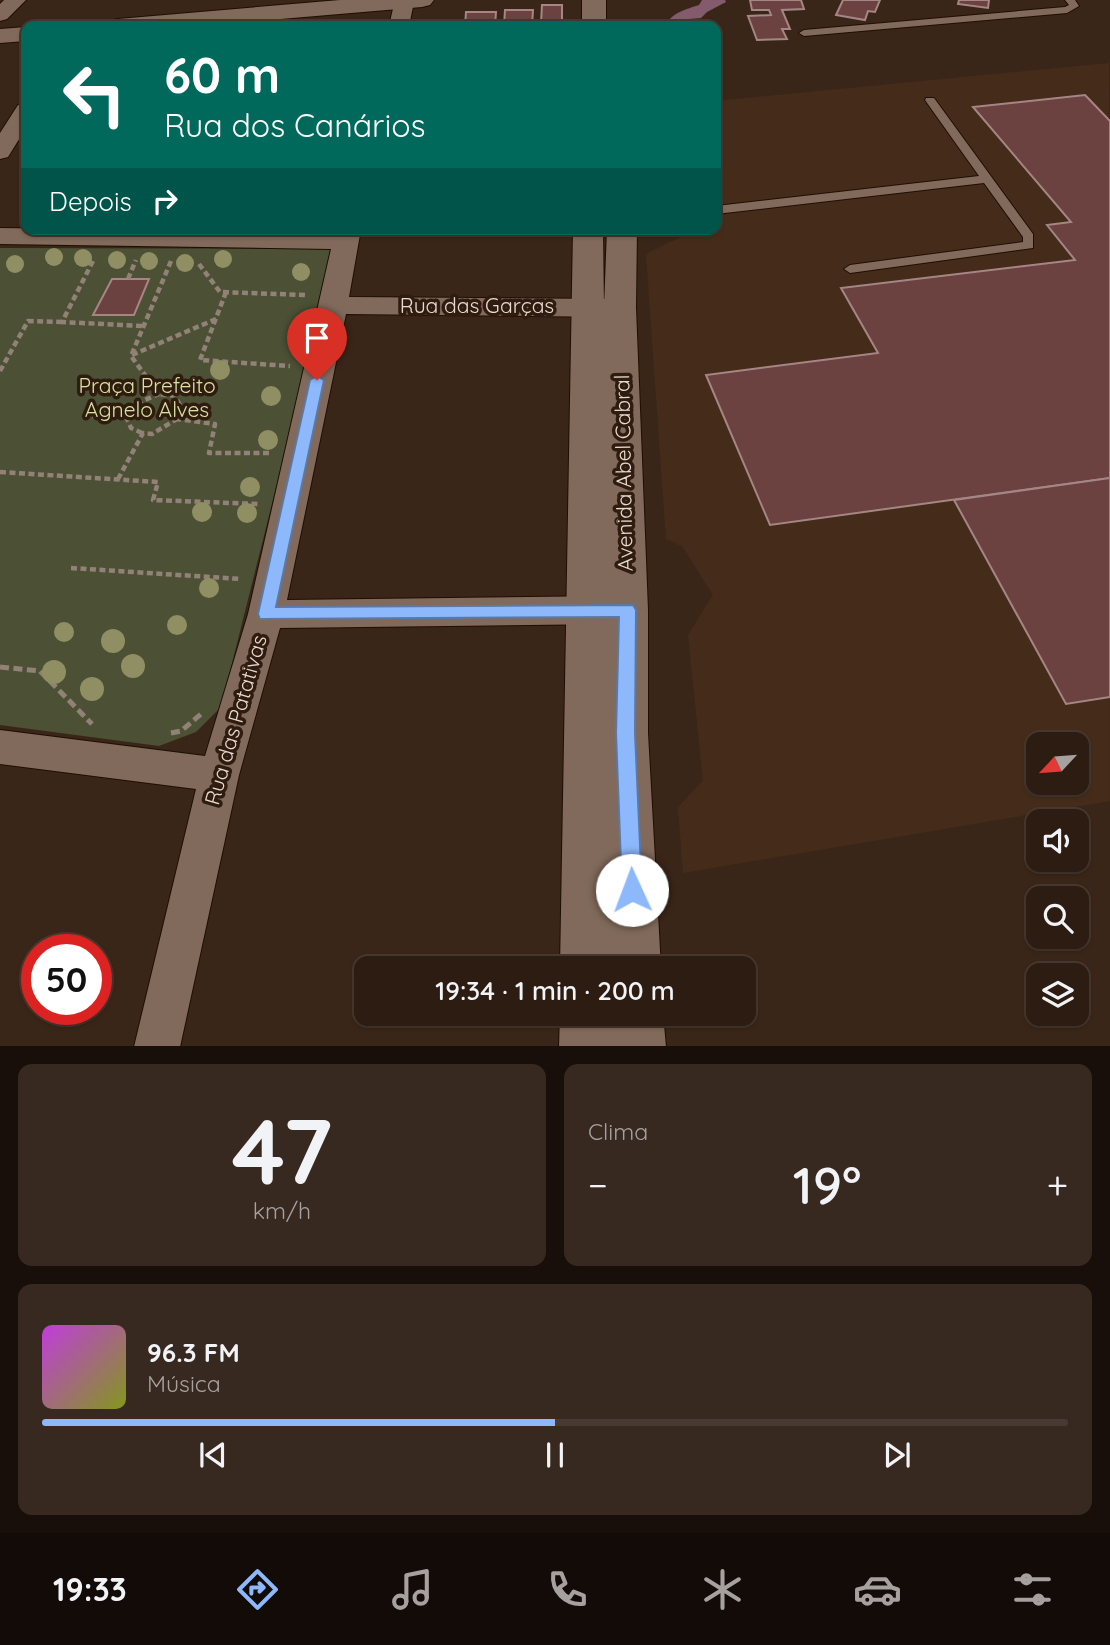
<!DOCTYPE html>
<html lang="pt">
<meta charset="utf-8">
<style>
body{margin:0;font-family:Quicksand,sans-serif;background:#382920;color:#f1f3f6;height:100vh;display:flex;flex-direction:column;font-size:26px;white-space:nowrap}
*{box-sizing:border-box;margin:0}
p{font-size:23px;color:#a6a19f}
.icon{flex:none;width:38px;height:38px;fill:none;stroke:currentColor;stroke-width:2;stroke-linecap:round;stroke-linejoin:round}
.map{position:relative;height:1046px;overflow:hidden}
.drawer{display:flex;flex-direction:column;gap:18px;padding:18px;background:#180f0a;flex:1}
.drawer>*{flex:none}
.guide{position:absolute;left:21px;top:21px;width:700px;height:214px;border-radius:14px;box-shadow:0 2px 5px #0004,0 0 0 2px #483a32;background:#00695c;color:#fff;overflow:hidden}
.needle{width:46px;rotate:244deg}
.tools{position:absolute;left:1026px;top:732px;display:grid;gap:14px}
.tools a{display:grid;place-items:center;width:63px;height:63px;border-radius:14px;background:#2c1c12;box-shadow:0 2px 5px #0004,0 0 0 2px #483a32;font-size:35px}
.speed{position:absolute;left:21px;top:934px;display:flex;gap:14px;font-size:35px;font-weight:700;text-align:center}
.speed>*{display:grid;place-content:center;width:91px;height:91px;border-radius:50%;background:#2c1c12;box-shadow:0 2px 5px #0004,0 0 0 2px #483a32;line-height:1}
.speed .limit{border:10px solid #d22;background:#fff;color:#111}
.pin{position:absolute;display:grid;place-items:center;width:60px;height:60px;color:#fff;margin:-72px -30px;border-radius:50% 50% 50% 0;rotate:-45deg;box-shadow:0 0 7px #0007}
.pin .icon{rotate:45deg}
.me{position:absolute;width:77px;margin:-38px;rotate:358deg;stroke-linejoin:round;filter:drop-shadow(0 0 5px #0008)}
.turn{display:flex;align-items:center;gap:24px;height:147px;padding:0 28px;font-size:32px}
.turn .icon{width:91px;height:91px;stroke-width:2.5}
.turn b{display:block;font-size:49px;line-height:60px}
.then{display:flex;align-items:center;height:66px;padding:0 28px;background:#0003;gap:14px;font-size:26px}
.big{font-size:52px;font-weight:600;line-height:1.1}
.drawer .widget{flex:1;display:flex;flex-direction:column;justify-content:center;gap:10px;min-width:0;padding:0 24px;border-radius:14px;background:#382920}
.drawer .dial{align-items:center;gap:0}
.dial b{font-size:91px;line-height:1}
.song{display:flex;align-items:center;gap:21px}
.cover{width:84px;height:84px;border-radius:10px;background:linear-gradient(135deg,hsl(290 70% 55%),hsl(70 70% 35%))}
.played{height:7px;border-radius:4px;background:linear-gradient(90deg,#8db9fc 50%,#483a32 50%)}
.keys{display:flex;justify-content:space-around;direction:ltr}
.heat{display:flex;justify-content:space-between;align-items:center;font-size:38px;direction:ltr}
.drawer .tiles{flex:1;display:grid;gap:18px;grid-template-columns:1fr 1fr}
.widget:last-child{grid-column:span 2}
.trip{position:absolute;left:354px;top:956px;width:402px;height:70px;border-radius:14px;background:#2c1c12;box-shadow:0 2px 5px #0004,0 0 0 2px #483a32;font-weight:600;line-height:70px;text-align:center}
.tab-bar{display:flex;height:112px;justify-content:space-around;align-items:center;background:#120b07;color:#a6a19f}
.tab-bar .icon{width:49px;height:49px}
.tab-bar .on{color:#8db9fc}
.tab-bar b{font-size:32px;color:#f1f3f6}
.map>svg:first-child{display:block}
</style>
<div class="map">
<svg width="1110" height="1047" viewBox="0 0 1110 1047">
<rect width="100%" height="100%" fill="#3a2618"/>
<path fill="#452c1a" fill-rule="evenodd" d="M1109 63 1110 801 683 873 678 807 703 781 688 635 713 595 682 546 666 539 646 254 697 229H716V101ZM1038 744H1076V782H1038Z"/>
<polygon fill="#4c5135" points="0,248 336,249 221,707 196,732 159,746 0,725"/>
<path fill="#835b6c" d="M702 0H725L726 2 707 12 701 18 676 20 670 26H666C670 13 687 9 699 5Z"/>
<g fill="#6b4240" stroke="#a58684" stroke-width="2">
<polygon points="750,0 801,0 804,9 782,10 790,29 782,29 787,39 757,40 748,16 771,15 769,10 752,10"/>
<polygon points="843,0 880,0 875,12 868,11 865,20 836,15"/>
<polygon points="959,0 989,0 988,8 958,4"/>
<polygon points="542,5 562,5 562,24 541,23"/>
<polygon points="505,10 533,10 532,26 504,26"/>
<polygon points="466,12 496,12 495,26 465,26"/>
<polygon points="1085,95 1110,121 1110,478 770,525 706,375 878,353 841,288 1075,260 1047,225 1071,222 973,107"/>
<polygon points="112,279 149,279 134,315 93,315"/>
<polygon points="1110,478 1110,697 1066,704 954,500"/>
</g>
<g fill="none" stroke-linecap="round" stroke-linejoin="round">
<g stroke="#200e03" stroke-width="2">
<g id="lane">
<polygon points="1065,0 1075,0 1079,6 1067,13 804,36 799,33 804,30 1065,7 1069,5"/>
<polygon points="926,98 934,98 1033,234 1033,248 850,273 844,269 850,265 1023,242 1023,237 984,183 716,214 716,206 979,176 925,100"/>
</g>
</g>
<g stroke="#200e03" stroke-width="2">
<g id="street">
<polygon points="4,0 26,0 7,19 0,21 0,4"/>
<polygon points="395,0 414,2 409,26 389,26"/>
<polygon points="26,103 26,128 8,157 0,159 0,133 18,105"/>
<polygon points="0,228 334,233 335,229 361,229 349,297 615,299 625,302 629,308 625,314 615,317 346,314 287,600 610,596 623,600 628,610 623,620 610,624 280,628 239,775 180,1047 134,1047 196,789 0,764 0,730 205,756 248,614 331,249 0,244"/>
</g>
</g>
<g stroke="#200e03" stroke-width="2">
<g id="secondary">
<polygon points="340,0 434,0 430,5 422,7 199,26 106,26 110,21 118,19"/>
<rect x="582" y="0" width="24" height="26"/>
<polygon points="26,27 26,41 0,43 0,29"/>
<polygon points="573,229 603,229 604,308 607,229 637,229 636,308 648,610 648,733 661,968 560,968"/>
<polygon points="560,1013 663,1013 666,1047 559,1047"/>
</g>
</g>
<g stroke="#928176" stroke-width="4.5" stroke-dasharray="6 3.5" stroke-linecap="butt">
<polyline points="93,261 62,322 142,326"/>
<polyline points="171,261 131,356 159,394 175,396 181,407 177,419 215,424 209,453 270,453"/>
<polyline points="199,264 220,292 305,295"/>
<polyline points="128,279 136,260"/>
<polyline points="226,292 200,360 290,366"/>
<polyline points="132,355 216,319"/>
<polyline points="0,371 28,321 62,322"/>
<polyline points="92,416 123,409"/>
<polyline points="142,433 131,428 123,409 159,394"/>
<polyline points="0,472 158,482 153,500 258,504"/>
<polyline points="118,479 143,433 152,434 177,419"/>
<polyline points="71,568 241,579"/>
</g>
<g stroke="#928176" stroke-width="5" stroke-dasharray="9 4.5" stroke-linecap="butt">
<polyline points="0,667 40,671 92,724"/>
<polyline points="171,733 181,731 201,714"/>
</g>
<use href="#lane" fill="#816a5b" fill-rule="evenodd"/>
<use href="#street" fill="#816a5b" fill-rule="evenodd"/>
<use href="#secondary" fill="#816a5b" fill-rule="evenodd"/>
</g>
<g fill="#908e63">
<circle cx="54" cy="257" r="9"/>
<circle cx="83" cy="258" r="9"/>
<circle cx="223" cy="259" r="9"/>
<circle cx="117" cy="260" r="9"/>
<circle cx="149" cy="261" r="9"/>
<circle cx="185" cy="263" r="9"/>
<circle cx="15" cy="264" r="9"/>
<circle cx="301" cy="272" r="9"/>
<circle cx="220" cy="370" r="10"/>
<circle cx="271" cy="396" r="10"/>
<circle cx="268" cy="440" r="10"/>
<circle cx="250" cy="487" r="10"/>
<circle cx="202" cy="512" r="10"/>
<circle cx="247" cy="513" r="10"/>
<circle cx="209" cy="588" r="10"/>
<circle cx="177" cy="625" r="10"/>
<circle cx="64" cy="632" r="10"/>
<circle cx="113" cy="641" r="12"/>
<circle cx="133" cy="666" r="12"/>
<circle cx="54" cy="672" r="12"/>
<circle cx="92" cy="689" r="12"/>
</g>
<polygon fill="#8db9fc" stroke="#5c78a4" stroke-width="2" points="317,376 324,380 276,607 633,605 636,610 635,733 642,890 639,897 632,899 625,897 622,890 616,733 619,617 260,619 258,614 310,380"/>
<g text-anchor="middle" stroke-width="7" stroke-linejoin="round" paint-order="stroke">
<g font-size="21" fill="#e7dad1" stroke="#2f1c0f">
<text x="477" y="313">Rua das Garças</text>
<text transform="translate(624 473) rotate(-91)" y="7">Avenida Abel Cabral</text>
<text transform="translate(236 720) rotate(-74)" y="7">Rua das Patativas</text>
</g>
<g font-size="21" fill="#d6e3a0" stroke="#2f1c0f">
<text x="147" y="393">Praça Prefeito<tspan x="147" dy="24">Agnelo Alves</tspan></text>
</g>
</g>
</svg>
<div class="tools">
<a><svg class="needle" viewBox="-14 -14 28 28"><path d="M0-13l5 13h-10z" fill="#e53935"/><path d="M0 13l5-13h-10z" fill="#a6a19f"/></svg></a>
<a><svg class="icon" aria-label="sound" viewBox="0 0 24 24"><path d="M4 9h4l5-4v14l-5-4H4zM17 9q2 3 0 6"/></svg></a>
<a><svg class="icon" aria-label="search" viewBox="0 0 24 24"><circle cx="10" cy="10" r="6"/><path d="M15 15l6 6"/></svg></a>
<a><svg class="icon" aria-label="layers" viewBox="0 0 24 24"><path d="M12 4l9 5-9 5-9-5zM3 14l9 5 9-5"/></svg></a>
</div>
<div class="speed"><div class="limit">50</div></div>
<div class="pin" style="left:317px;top:380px;background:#d93025"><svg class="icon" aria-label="arrive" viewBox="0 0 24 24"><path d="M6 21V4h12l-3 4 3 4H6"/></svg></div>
<svg class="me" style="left:632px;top:890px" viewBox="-20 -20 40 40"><circle r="19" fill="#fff"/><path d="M0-13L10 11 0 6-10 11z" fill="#8db9fc"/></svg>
<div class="trip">19:34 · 1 min · 200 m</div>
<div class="guide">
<div class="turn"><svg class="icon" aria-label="left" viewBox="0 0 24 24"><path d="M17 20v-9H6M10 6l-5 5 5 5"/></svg><div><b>60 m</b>Rua dos Canários</div></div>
<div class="then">Depois<svg class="icon" aria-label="right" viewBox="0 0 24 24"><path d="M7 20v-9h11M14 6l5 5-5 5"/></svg></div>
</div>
</div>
<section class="drawer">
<div class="tiles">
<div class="widget dial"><b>47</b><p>km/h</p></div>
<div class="widget"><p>Clima</p>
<div class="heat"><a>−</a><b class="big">19°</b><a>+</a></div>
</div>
<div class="widget">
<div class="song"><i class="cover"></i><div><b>96.3 FM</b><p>Música</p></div></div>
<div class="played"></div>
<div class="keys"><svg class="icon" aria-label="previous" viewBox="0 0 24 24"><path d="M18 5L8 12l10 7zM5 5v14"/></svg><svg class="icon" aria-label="pause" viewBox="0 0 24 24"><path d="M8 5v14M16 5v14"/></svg><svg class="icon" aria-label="next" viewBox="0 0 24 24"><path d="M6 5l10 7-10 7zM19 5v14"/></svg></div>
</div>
</div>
</section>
<nav class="tab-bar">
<b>19:33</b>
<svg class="icon on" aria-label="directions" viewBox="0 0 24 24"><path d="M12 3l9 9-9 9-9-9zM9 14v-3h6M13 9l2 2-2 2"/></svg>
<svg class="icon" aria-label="music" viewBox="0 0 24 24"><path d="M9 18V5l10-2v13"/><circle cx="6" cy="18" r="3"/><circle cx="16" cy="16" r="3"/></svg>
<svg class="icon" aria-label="phone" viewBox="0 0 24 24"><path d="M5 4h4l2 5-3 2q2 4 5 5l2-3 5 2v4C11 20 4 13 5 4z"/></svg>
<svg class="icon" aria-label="climate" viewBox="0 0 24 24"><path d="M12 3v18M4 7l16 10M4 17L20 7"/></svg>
<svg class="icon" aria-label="car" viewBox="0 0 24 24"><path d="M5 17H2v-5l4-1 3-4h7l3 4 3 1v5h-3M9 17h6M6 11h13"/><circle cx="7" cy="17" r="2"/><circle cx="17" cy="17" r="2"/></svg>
<svg class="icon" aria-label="filters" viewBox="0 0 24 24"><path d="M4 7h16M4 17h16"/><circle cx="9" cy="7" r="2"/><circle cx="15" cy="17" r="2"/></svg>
</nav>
